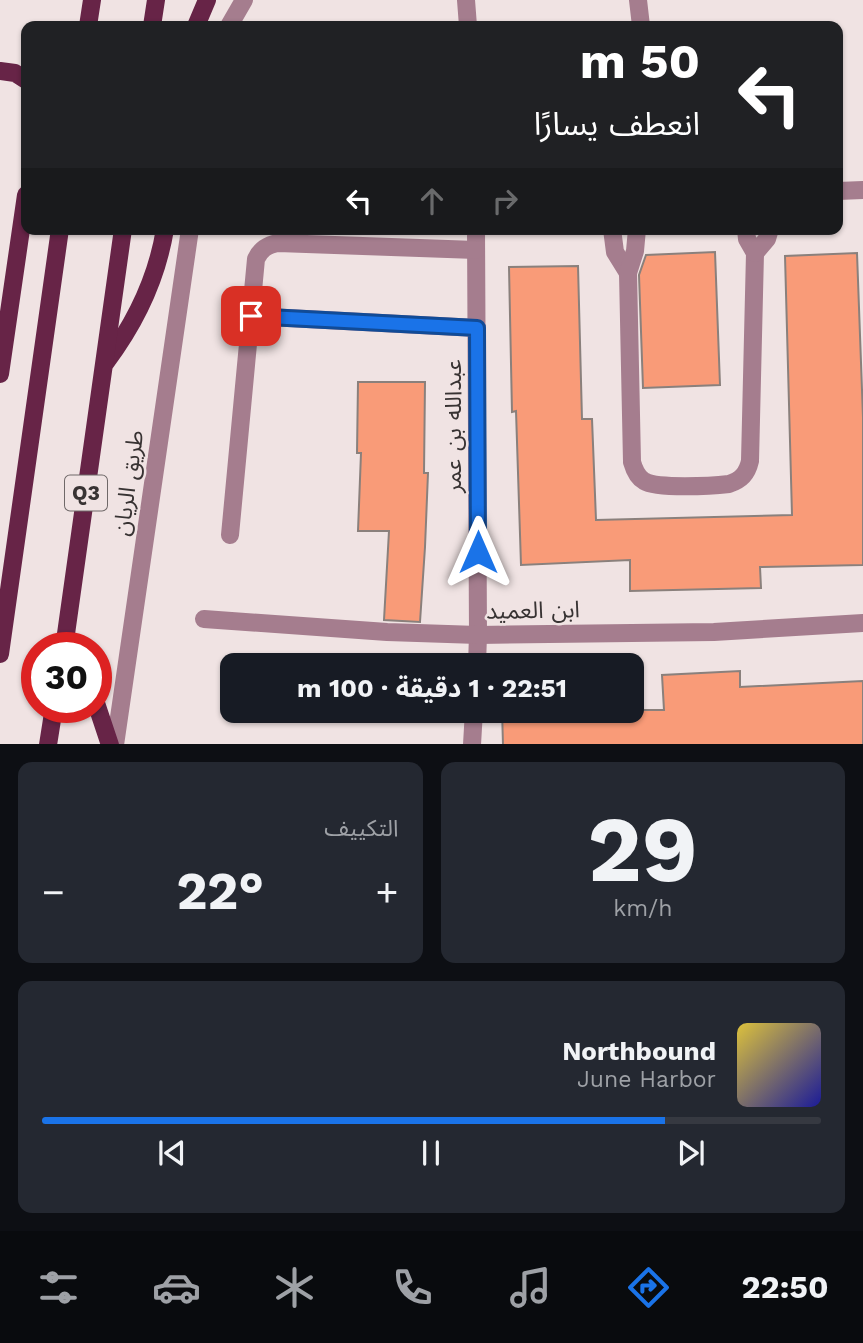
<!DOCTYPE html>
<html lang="ar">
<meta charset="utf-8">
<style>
body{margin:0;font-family:"Work Sans","Noto Sans Arabic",sans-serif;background:#242831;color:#f1f3f6;direction:rtl;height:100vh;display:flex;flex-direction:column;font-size:26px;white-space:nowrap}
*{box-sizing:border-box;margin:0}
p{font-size:23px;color:#9ea1a6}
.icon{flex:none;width:38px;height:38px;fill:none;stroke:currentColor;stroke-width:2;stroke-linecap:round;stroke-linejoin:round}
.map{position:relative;height:744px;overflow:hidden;direction:ltr}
.sheet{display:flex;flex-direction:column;gap:18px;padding:18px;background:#0d0f14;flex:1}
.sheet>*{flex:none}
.top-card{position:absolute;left:21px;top:21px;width:822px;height:214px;border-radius:14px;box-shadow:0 2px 5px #0004;direction:rtl;background:#202124;color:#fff;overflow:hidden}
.speed{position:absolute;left:21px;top:632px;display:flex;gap:14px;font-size:35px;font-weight:700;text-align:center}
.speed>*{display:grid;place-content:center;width:91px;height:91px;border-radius:50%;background:#171b24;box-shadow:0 2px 5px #0004;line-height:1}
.speed .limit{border:10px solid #d22;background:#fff;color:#111}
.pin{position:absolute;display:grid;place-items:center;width:60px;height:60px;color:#fff;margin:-30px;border-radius:14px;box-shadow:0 4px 10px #0006}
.me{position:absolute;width:77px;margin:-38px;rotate:0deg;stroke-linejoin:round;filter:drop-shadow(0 0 5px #0008)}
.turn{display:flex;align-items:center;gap:24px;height:147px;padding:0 28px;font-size:32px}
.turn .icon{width:91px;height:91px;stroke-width:2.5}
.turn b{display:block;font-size:49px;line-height:60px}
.lanes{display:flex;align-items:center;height:66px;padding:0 28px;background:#0003;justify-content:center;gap:35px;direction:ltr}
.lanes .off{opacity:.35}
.big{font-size:52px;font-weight:700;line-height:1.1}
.sheet .widget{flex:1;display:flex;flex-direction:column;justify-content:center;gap:10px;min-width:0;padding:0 24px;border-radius:14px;background:#242831}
.sheet .dial{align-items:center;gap:0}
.dial b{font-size:91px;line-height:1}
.song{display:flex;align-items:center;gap:21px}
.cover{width:84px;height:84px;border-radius:10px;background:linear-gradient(135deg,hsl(50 70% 55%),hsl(240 70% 35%))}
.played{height:7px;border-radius:4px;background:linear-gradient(90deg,#1a73e8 80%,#363941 80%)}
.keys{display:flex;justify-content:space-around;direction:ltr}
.heat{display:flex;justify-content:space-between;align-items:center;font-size:38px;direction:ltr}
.sheet .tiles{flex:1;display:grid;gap:18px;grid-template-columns:1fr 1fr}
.widget:last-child{grid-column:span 2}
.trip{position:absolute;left:220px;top:653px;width:424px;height:70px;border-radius:14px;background:#171b24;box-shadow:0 2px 5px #0004;font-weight:700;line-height:70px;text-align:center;direction:rtl}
.dock{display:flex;height:112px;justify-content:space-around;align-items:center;background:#090b0e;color:#9ea1a6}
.dock .icon{width:49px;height:49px}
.dock .selected{color:#1a73e8}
.dock b{font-size:32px;color:#f1f3f6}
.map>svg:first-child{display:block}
</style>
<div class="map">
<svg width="863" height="745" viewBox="0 0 863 745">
<rect width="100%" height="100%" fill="#f0e3e3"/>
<g fill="#f99b78" stroke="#8a807c" stroke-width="2">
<polygon points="715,252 720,385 643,388 639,275 646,255"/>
<polygon points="857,253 863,417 863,565 760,567 761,588 630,591 630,560 521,565 516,411 512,412 509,267 578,266 582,419 592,419 596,520 792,515 785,256"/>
<polygon points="358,382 425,382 424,473 428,473 425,547 420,622 384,620 389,531 358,531 361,453 357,453"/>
<polygon points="740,671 740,687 863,681 863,745 503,745 502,710 664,710 662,675"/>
</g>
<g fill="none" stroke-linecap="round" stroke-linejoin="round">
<g stroke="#a57d8e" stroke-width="18">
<polyline points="466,0 468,26"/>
<polyline points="638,0 641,26"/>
<polyline points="229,26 244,0"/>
<polyline points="838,191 863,190"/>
<polyline points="476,229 478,635 477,665"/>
<polyline points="612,229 615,252 628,273"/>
<path d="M637 229 635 251 628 273 632 462C634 469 637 477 644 481 657 489 712 486 729 484 741 480 747 474 750 461L755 253 747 239 746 229"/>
<polyline points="755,253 767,239 770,229"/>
<polyline points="251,316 477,328"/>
<path d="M230 535 256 259C261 249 267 245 278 243L476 250"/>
<polyline points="204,619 387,632 478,635 714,632 863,623"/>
<polyline points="115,745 190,229"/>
<polyline points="472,745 474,710"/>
</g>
<g stroke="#672447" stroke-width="18">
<polyline points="88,26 92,0"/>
<polyline points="152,26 156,0"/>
<polyline points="196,26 207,0"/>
<polyline points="0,71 15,73 26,80"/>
<path d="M106 362C136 322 157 278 165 229"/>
<polyline points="0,374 26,195"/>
<polyline points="64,648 123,229"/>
<polyline points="0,654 60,229"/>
<polyline points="96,703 110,745"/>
<polyline points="48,745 54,707"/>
</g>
</g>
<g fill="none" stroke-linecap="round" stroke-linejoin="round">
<g stroke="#114b97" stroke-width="18">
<polyline id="route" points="251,316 477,328 478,552"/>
</g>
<use href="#route" stroke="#1a73e8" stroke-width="12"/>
</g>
<g text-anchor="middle" stroke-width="5" stroke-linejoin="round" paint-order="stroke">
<rect fill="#f0e3e3" stroke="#6f6868" stroke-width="2" x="65" y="475.5" width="42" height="35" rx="5"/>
<g font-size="21" font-weight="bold" fill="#383333">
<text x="86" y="500">Q3</text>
</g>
<g font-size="23" fill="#383333" stroke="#f0e3e3">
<text transform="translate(453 426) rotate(-90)" y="8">عبدالله بن عمر</text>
<text transform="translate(128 483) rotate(-82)" y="8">طريق الريان</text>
<text transform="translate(533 610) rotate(-1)" y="8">ابن العميد</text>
</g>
</g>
</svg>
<div class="speed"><div class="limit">30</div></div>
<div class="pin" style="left:251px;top:316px;background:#d93025"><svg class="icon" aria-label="arrive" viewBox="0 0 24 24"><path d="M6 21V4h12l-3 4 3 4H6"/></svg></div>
<svg class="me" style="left:478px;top:552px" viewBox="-20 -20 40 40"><path d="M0-17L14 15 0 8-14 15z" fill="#1a73e8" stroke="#fff" stroke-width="4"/></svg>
<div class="trip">22:51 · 1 دقيقة · 100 m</div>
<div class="top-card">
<div class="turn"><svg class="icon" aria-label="left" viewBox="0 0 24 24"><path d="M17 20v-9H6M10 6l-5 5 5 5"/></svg><div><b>50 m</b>انعطف يسارًا</div></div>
<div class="lanes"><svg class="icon" aria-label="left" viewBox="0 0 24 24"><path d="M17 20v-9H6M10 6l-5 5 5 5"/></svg><svg class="icon off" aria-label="ahead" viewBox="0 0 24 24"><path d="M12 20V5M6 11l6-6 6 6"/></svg><svg class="icon off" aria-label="right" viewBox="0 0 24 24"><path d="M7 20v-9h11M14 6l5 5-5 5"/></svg></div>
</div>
</div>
<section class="sheet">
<div class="tiles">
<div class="widget dial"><b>29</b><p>km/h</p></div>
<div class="widget"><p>التكييف</p>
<div class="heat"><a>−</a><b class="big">22°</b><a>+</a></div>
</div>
<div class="widget">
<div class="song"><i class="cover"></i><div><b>Northbound</b><p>June Harbor</p></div></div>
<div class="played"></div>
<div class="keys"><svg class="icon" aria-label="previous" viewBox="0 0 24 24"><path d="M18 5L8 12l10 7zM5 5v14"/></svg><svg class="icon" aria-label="pause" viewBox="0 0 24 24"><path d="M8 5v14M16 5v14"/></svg><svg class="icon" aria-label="next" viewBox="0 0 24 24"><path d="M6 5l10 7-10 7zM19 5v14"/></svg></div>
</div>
</div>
</section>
<nav class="dock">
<b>22:50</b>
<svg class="icon selected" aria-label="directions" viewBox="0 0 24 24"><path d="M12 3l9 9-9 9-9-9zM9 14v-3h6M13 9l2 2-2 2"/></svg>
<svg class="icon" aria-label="music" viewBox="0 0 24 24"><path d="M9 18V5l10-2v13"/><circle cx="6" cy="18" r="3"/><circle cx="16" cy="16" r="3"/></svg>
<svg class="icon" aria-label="phone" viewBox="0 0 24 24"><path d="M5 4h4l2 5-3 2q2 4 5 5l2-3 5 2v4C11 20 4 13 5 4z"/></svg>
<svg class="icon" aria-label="climate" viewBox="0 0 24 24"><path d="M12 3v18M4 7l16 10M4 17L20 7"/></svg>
<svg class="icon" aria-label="car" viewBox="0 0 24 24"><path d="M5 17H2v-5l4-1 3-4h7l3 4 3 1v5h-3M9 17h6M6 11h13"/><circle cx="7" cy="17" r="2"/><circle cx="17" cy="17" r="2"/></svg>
<svg class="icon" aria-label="filters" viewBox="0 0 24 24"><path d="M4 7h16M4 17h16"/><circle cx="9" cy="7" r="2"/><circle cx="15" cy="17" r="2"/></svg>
</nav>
